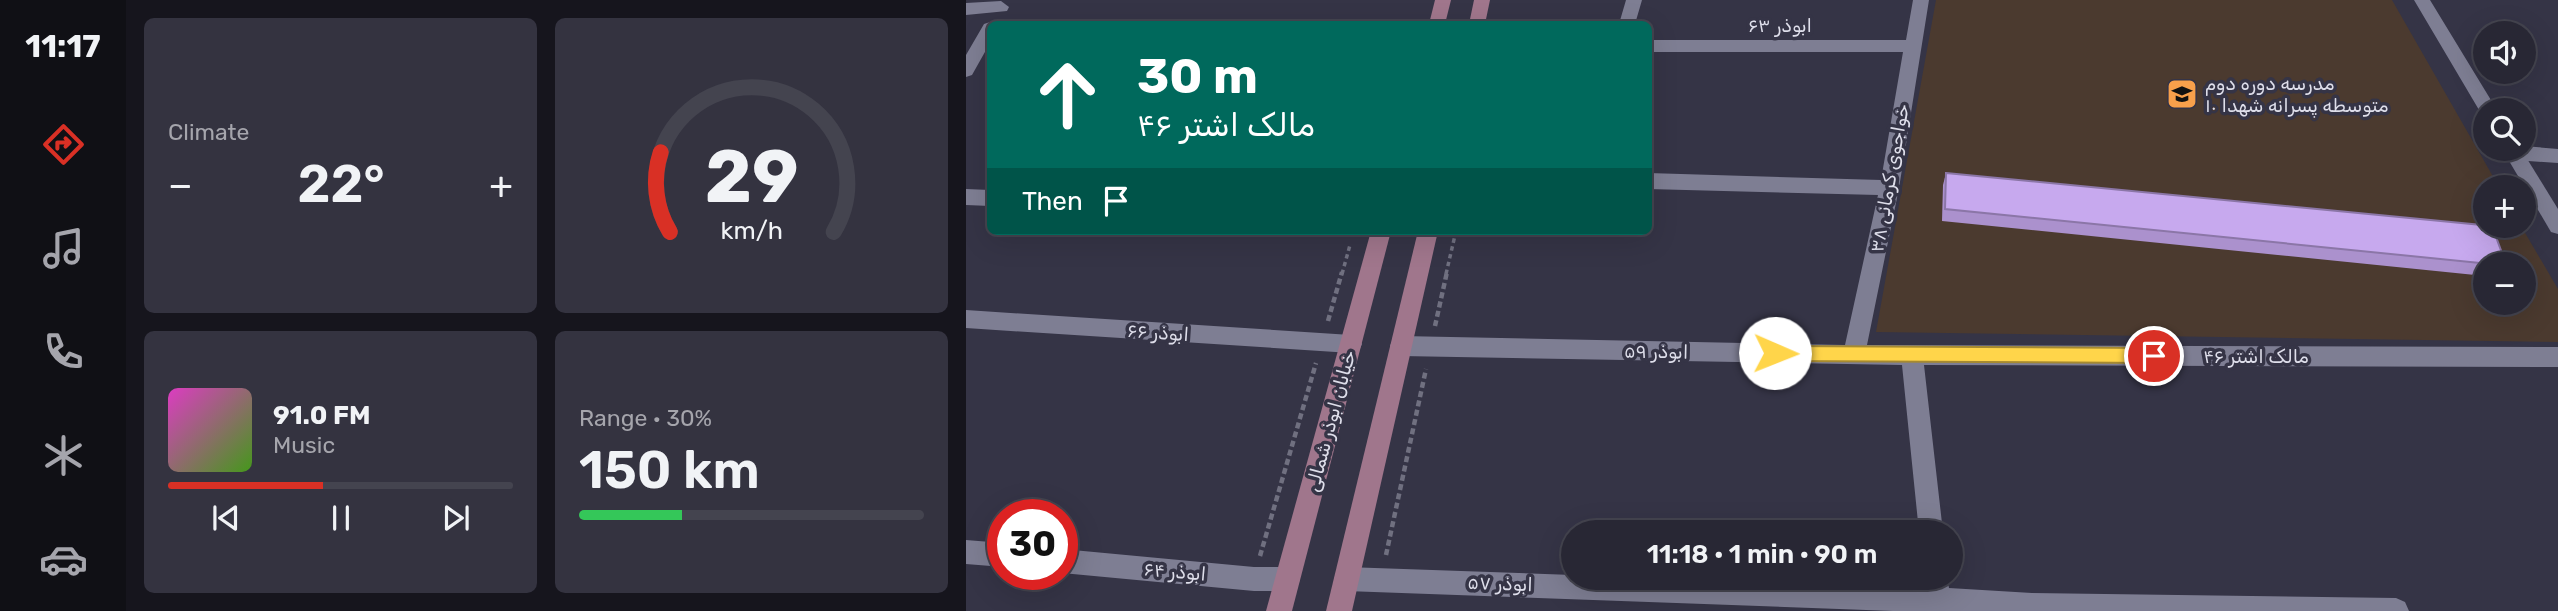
<!DOCTYPE html>
<meta charset="utf-8">
<style>
body{margin:0;font-family:Rubik,"Noto Sans Arabic",sans-serif;background:#343340;color:#f1f3f6;height:100vh;display:flex;flex-direction:column;font-size:26px;white-space:nowrap}
*{box-sizing:border-box;margin:0}
p{font-size:23px;color:#a5a5ac}
.icon{flex:none;width:38px;height:38px;fill:none;stroke:currentColor;stroke-width:2;stroke-linecap:round;stroke-linejoin:round}
.map{position:relative;flex:1;overflow:hidden}
.panel{display:flex;flex-direction:column;gap:18px;padding:18px;background:#16151d;width:840px}
.panel>*{flex:none}
.top-card{position:absolute;left:21px;top:21px;width:665px;height:214px;border-radius:10px;box-shadow:0 7px 28px #0002,0 0 0 2px #44444f;background:#00695c;color:#fff;overflow:hidden}
.controls{position:absolute;left:1507px;top:21px;display:grid;gap:14px}
.controls a{display:grid;place-items:center;width:63px;height:63px;border-radius:50%;background:#282734;box-shadow:0 7px 28px #0002,0 0 0 2px #44444f;font-size:35px}
.speed{position:absolute;left:21px;top:499px;display:flex;gap:14px;font-size:35px;font-weight:700;text-align:center}
.speed>*{display:grid;place-content:center;width:91px;height:91px;border-radius:50%;background:#282734;box-shadow:0 7px 28px #0002,0 0 0 2px #44444f;line-height:1}
.speed .limit{border:10px solid #d22;background:#fff;color:#111}
.pin{position:absolute;display:grid;place-items:center;width:60px;height:60px;color:#fff;margin:-30px;border:4px solid #fff;border-radius:50%;box-shadow:0 2px 7px #0007}
.me{position:absolute;width:77px;margin:-38px;rotate:91deg;stroke-linejoin:round;filter:drop-shadow(0 0 5px #0008)}
.turn{display:flex;align-items:center;gap:24px;height:147px;padding:0 35px;font-size:32px}
.turn .icon{width:91px;height:91px;stroke-width:2.5}
.turn b{display:block;font-size:49px;line-height:60px}
.then{display:flex;align-items:center;height:66px;padding:0 35px;background:#0003;gap:14px;font-size:26px}
.big{font-size:52px;font-weight:600;line-height:1.1}
.panel .tile{flex:1;display:flex;flex-direction:column;justify-content:center;gap:10px;min-width:0;padding:0 24px;border-radius:10px;background:#343340}
.panel .dial{align-items:center;gap:0}
.dial svg{height:182px;overflow:visible;fill:none;stroke:#44444f;stroke-width:7;stroke-linecap:round;text-anchor:middle}
.dial text{fill:#f1f3f6;stroke:none}
.song{display:flex;align-items:center;gap:21px}
.cover{width:84px;height:84px;border-radius:10px;background:linear-gradient(135deg,hsl(310 70% 55%),hsl(100 70% 35%))}
.played{height:7px;border-radius:4px;background:linear-gradient(90deg,#d93025 45%,#44444f 45%)}
.keys{display:flex;justify-content:space-around;direction:ltr}
.heat{display:flex;justify-content:space-between;align-items:center;font-size:38px;direction:ltr}
.charge{height:10px;border-radius:5px;background:linear-gradient(90deg,#34c759 30%,#44444f 0)}
.panel .tiles{flex:1;display:grid;gap:18px;grid-template-columns:repeat(2,1fr)}
.trip{position:absolute;left:595px;top:520px;width:402px;height:70px;border-radius:35px;background:#282734;box-shadow:0 7px 28px #0002,0 0 0 2px #44444f;font-weight:600;line-height:70px;text-align:center}
main{display:flex;flex:1;min-height:0}
.dock{display:flex;flex-direction:column;width:126px;justify-content:space-around;align-items:center;background:#101015;color:#a5a5ac}
.dock .icon{width:49px;height:49px}
.dock .on{color:#d93025}
.dock b{font-size:32px;color:#f1f3f6}
.map>svg:first-child{display:block}
</style>
<main>
<nav class="dock">
<b>11:17</b>
<svg class="icon on" aria-label="directions" viewBox="0 0 24 24"><path d="M12 3l9 9-9 9-9-9zM9 14v-3h6M13 9l2 2-2 2"/></svg>
<svg class="icon" aria-label="music" viewBox="0 0 24 24"><path d="M9 18V5l10-2v13"/><circle cx="6" cy="18" r="3"/><circle cx="16" cy="16" r="3"/></svg>
<svg class="icon" aria-label="phone" viewBox="0 0 24 24"><path d="M5 4h4l2 5-3 2q2 4 5 5l2-3 5 2v4C11 20 4 13 5 4z"/></svg>
<svg class="icon" aria-label="climate" viewBox="0 0 24 24"><path d="M12 3v18M4 7l16 10M4 17L20 7"/></svg>
<svg class="icon" aria-label="car" viewBox="0 0 24 24"><path d="M5 17H2v-5l4-1 3-4h7l3 4 3 1v5h-3M9 17h6M6 11h13"/><circle cx="7" cy="17" r="2"/><circle cx="17" cy="17" r="2"/></svg>
</nav>
<section class="panel">
<div class="tiles">
<div class="tile"><p>Climate</p>
<div class="heat"><a>−</a><b class="big">22°</b><a>+</a></div>
</div>
<div class="tile dial"><svg viewBox="0 0 100 80">
<path d="M14 69A42 42 0 1 1 86 69"/>
<path d="M14 69A42 42 0 0 1 10 34" stroke="#d93025"/>
<text x="50" y="56" font-size="32" font-weight="700">29</text>
<text x="50" y="72" font-size="11">km/h</text>
</svg></div>
<div class="tile">
<div class="song"><i class="cover"></i><div><b>91.0 FM</b><p>Music</p></div></div>
<div class="played"></div>
<div class="keys"><svg class="icon" aria-label="previous" viewBox="0 0 24 24"><path d="M18 5L8 12l10 7zM5 5v14"/></svg><svg class="icon" aria-label="pause" viewBox="0 0 24 24"><path d="M8 5v14M16 5v14"/></svg><svg class="icon" aria-label="next" viewBox="0 0 24 24"><path d="M6 5l10 7-10 7zM19 5v14"/></svg></div>
</div>
<div class="tile"><p>Range · 30%</p><b class="big">150 km</b><div class="charge"></div></div>
</div>
</section>
<div class="map">
<svg width="1592" height="611" viewBox="0 0 1592 611">
<rect width="100%" height="100%" fill="#353446"/>
<path fill="#4b3a2f" fill-rule="evenodd" d="M970 0H1426L1533 187H1519V226H1555L1592 289V342L910 332ZM1519 264H1558V303H1519Z"/>
<g fill="none" stroke-linecap="round" stroke-linejoin="round">
<g stroke="#707080" stroke-width="3.5" stroke-dasharray="4.5 3.5" stroke-linecap="butt">
<polyline points="376,274 384,245"/>
<polyline points="480,274 490,231"/>
</g>
<g stroke="#707080" stroke-width="4.5" stroke-dasharray="6 3.5" stroke-linecap="butt">
<polyline points="362,321 376,272"/>
<polyline points="469,326 481,272"/>
<polyline points="420,555 460,369"/>
<polyline points="294,556 350,363"/>
</g>
<g fill="#7e7e93" fill-rule="evenodd">
<polygon points="660,0 676,0 669,24 653,24"/>
<polygon points="947,0 963,0 933,188 901,345 1592,347 1592,367 958,365 977,532 953,532 936,365 435,356 427,353 424,346 427,339 435,336 879,345 912,195 682,189 682,173 915,180 937,52 682,52 682,40 940,40"/>
<polygon points="35,1 43,7 41,11 0,15 0,3"/>
<polygon points="24,22 30,24 24,24 24,43 6,75 0,77 0,55 18,24"/>
<polygon points="1558,146 1592,149 1592,163 1548,160 1541,158 1539,153 1541,149 1558,149"/>
<polygon points="0,189 24,190 24,206 0,205"/>
<polygon points="0,310 385,335 393,337 396,344 393,351 385,353 0,328"/>
<polygon points="0,540 37,543 37,567 0,564"/>
<polygon points="96,549 288,567 322,567 331,570 334,579 331,588 322,591 288,591 96,573"/>
<polygon points="380,567 607,575 607,578 691,578 958,587 957,578 981,578 983,588 1066,593 1430,598 1439,602 1443,611 927,611 380,591 371,588 368,579 371,570"/>
</g>
<g fill="#7e7e93" fill-rule="evenodd">
<polygon points="1448,0 1464,0 1531,110 1519,110 1519,116 1516,115"/>
<polygon points="1536,149 1555,149 1592,209 1592,234 1585,232"/>
</g>
<g fill="#a0768c" fill-rule="evenodd">
<polygon points="469,0 485,0 479,24 463,24"/>
<polygon points="508,0 524,0 519,24 503,24"/>
<polygon points="405,231 425,231 326,611 300,611"/>
<polygon points="452,231 472,231 386,611 360,611"/>
</g>
</g>
<polygon fill="#ab91cd" points="980,173 1540,264 1519,264 1519,276 976,221 977,185"/>
<polygon fill="#c7a9ee" stroke="#8b76a7" stroke-width="2" points="980,173 1526,226 1540,264 1524,264 979,209"/>
<polygon fill="#ffd54a" stroke="#a68a30" stroke-width="2" points="809,346 1188,348 1194,350 1196,356 1194,361 1188,363 809,361 803,358 801,353 803,348"/>
<defs>
<g id="school-square" transform="scale(1.575)"><rect x="-9" y="-9" width="18" height="18" rx="4" fill="#f8a04b" stroke="#353446"/><path d="M0-5L7-2L0 1L-7-2ZM-4 1L0 2.5L4 1V4Q0 6-4 4Z" fill="#111"/></g>
</defs>
<g fill-rule="evenodd">
<use href="#school-square" x="1216" y="94"/>
</g>
<g text-anchor="middle" stroke-width="7" stroke-linejoin="round" paint-order="stroke">
<g font-size="19" fill="#dedeea" stroke="#353446">
<text x="814" y="32">ابوذر ۶۳</text>
<text transform="translate(923 178) rotate(-80)" y="7">خواجوی کرمانی ۳۸</text>
<text transform="translate(192 332) rotate(4)" y="7">ابوذر ۶۶</text>
<text transform="translate(690 351) rotate(1)" y="7">ابوذر ۵۹</text>
<text x="1290" y="363">مالک اشتر ۴۶</text>
<text transform="translate(364 421) rotate(-75)" y="7">خیابان ابوذر شمالی</text>
<text transform="translate(209 571) rotate(5)" y="7">ابوذر ۶۴</text>
<text transform="translate(534 583) rotate(2)" y="7">ابوذر ۵۷</text>
</g>
<g font-size="19" fill="#dedeea" stroke="#353446" text-anchor="start">
<text x="1239" y="90">مدرسه دوره دوم<tspan x="1239" dy="22">متوسطه پسرانه شهدا ۱۰</tspan></text>
</g>
</g>
</svg>
<div class="controls">
<a><svg class="icon" aria-label="sound" viewBox="0 0 24 24"><path d="M4 9h4l5-4v14l-5-4H4zM17 9q2 3 0 6"/></svg></a>
<a><svg class="icon" aria-label="search" viewBox="0 0 24 24"><circle cx="10" cy="10" r="6"/><path d="M15 15l6 6"/></svg></a>
<a>+</a>
<a>−</a>
</div>
<div class="speed"><div class="limit">30</div></div>
<div class="pin" style="left:1188px;top:356px;background:#d93025"><svg class="icon" aria-label="arrive" viewBox="0 0 24 24"><path d="M6 21V4h12l-3 4 3 4H6"/></svg></div>
<svg class="me" style="left:809px;top:353px" viewBox="-20 -20 40 40"><circle r="19" fill="#fff"/><path d="M0-13L10 11 0 6-10 11z" fill="#ffd54a"/></svg>
<div class="trip">11:18 · 1 min · 90 m</div>
<div class="top-card">
<div class="turn"><svg class="icon" aria-label="ahead" viewBox="0 0 24 24"><path d="M12 20V5M6 11l6-6 6 6"/></svg><div><b>30 m</b>مالک اشتر ۴۶</div></div>
<div class="then">Then<svg class="icon" aria-label="arrive" viewBox="0 0 24 24"><path d="M6 21V4h12l-3 4 3 4H6"/></svg></div>
</div>
</div>
</main>
